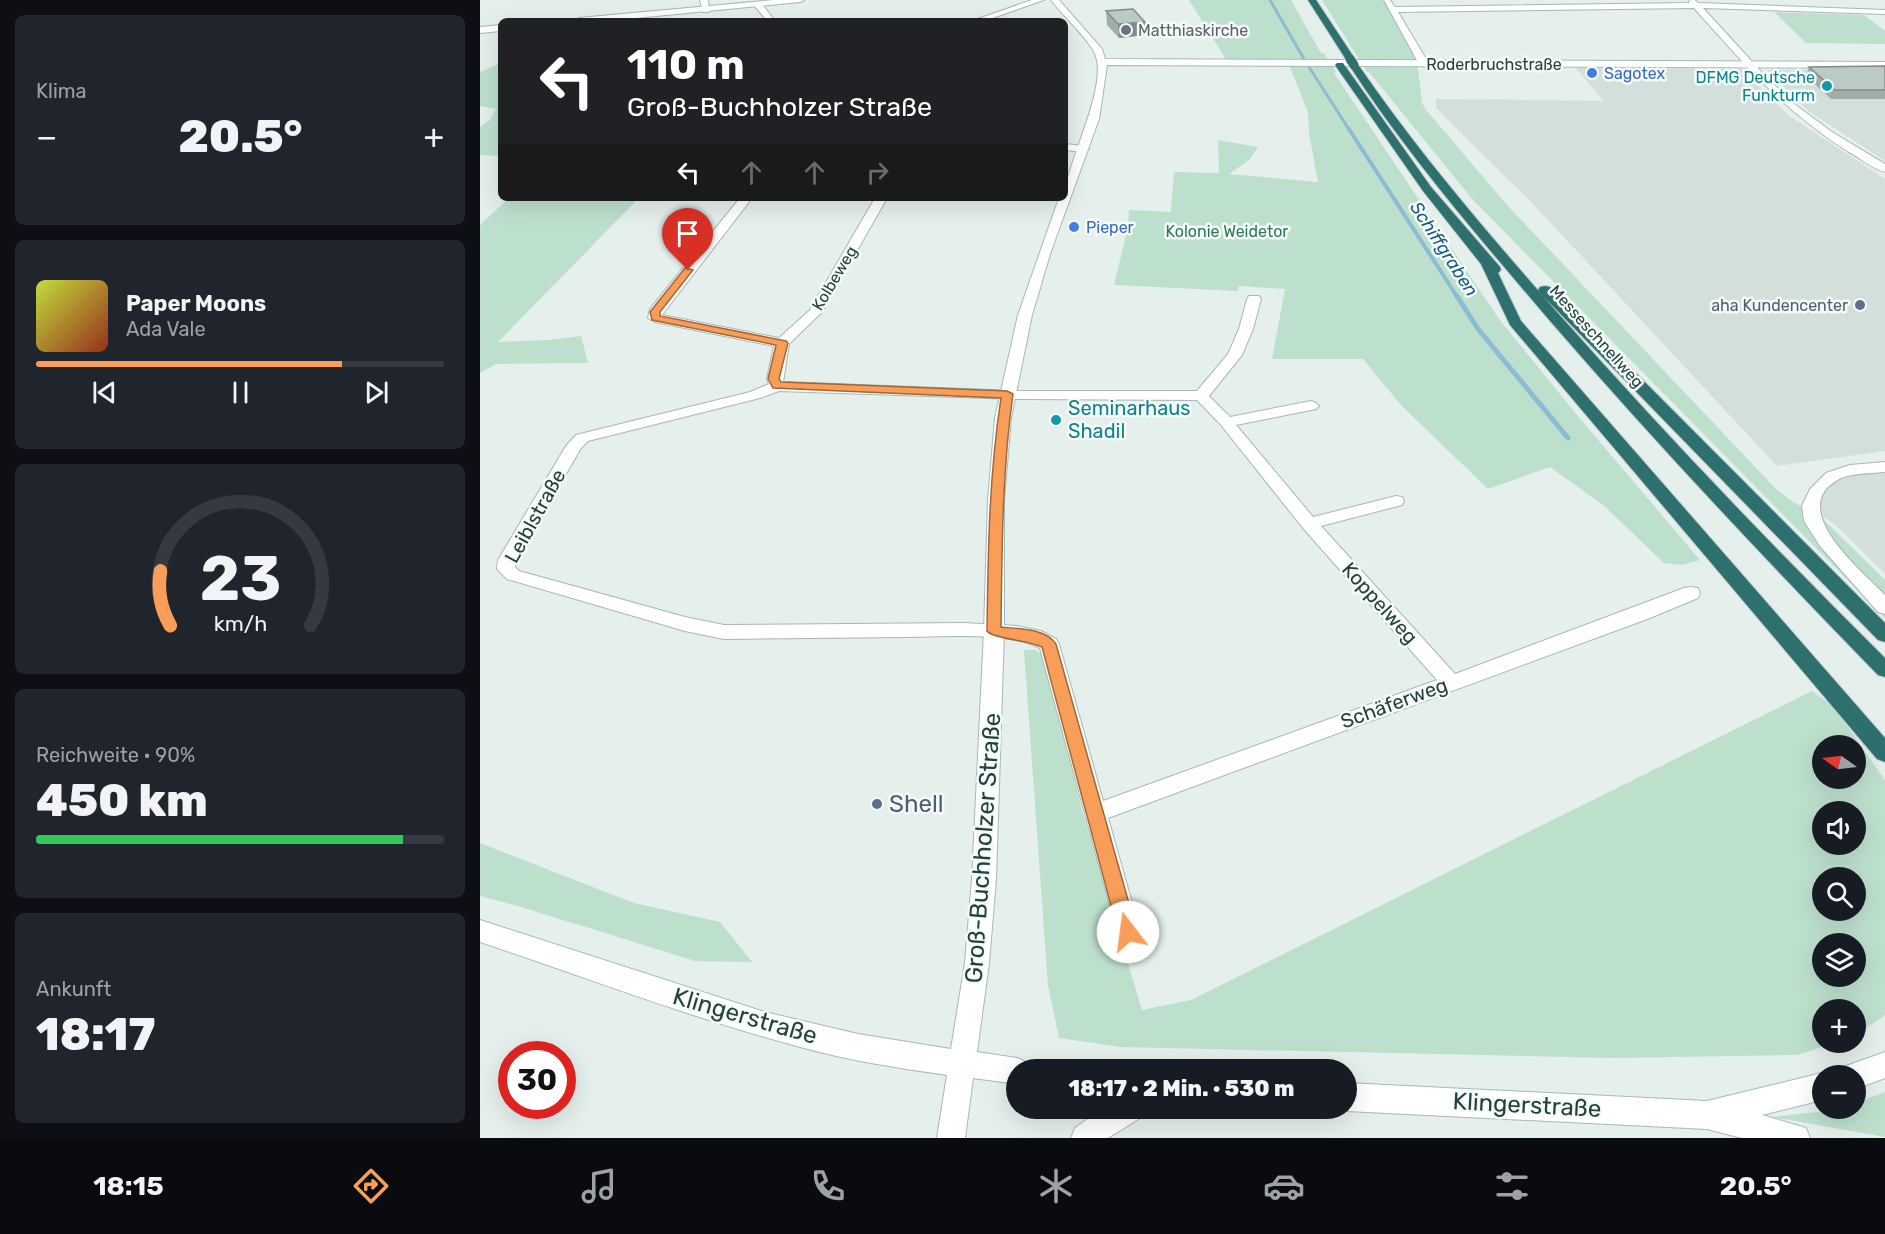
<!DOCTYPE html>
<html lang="de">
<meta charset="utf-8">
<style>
body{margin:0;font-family:Rubik,sans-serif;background:#20242c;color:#f1f3f6;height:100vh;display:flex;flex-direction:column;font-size:22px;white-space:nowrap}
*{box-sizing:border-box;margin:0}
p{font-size:20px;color:#9ea1a6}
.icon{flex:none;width:33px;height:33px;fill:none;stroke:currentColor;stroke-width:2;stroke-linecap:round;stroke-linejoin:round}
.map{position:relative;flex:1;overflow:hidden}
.side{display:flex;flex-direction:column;gap:15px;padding:15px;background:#0d0f14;width:480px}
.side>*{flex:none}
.hud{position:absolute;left:18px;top:18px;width:570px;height:183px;border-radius:9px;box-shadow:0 6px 24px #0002;background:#202124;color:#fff;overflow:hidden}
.needle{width:39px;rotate:284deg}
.buttons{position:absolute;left:1332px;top:735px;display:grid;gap:12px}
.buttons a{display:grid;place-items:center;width:54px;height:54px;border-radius:50%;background:#171b24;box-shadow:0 6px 24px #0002;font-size:30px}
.speed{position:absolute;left:18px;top:1041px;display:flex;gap:12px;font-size:30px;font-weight:700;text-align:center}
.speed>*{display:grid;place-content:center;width:78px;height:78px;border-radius:50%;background:#171b24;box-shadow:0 6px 24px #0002;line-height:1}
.speed .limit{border:9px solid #d22;background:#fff;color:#111}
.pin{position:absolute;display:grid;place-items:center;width:51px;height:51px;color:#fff;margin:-62px -26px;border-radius:50% 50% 50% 0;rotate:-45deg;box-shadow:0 0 6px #0007}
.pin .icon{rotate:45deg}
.me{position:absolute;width:66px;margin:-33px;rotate:345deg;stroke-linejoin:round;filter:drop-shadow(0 0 4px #0008)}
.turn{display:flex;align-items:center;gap:21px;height:126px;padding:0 30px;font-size:27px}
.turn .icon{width:78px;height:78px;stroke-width:2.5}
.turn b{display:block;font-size:42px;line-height:51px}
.lanes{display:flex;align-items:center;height:57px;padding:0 30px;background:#0003;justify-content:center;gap:30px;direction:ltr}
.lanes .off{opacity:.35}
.big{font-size:45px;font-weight:800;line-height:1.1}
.side .card{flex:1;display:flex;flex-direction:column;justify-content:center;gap:9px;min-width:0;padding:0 21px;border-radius:9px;background:#20242c}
.side .dial{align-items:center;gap:0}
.dial svg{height:156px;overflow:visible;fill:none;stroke:#363941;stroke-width:7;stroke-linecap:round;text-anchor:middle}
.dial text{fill:#f1f3f6;stroke:none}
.song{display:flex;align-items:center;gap:18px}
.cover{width:72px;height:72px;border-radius:9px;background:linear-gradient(135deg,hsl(70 70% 55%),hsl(10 70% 35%))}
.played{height:6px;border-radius:3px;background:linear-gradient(90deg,#f89e59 75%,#363941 75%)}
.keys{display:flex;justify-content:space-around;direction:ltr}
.heat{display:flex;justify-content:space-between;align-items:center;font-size:33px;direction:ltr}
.charge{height:9px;border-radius:4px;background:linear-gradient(90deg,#34c759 90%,#363941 0)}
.trip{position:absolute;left:526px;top:1059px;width:351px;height:60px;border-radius:30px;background:#171b24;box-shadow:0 6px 24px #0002;font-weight:800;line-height:60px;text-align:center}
.tabs{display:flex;height:96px;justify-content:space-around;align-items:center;background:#090b0e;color:#9ea1a6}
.tabs .icon{width:42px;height:42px}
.tabs .selected{color:#f89e59}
.tabs b{font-size:27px;color:#f1f3f6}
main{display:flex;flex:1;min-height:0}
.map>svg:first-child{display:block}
</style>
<main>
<section class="side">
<div class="card"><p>Klima</p>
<div class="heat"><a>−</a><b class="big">20.5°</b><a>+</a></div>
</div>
<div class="card">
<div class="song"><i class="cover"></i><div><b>Paper Moons</b><p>Ada Vale</p></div></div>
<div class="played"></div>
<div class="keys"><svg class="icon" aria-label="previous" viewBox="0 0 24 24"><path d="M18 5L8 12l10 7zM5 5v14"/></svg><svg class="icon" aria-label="pause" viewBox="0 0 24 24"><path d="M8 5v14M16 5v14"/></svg><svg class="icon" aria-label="next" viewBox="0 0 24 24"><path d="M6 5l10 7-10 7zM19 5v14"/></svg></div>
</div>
<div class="card dial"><svg viewBox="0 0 100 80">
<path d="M14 69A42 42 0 1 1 86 69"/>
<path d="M14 69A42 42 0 0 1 9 41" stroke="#f89e59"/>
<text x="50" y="56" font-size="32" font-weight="700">23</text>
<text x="50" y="72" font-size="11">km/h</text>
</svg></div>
<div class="card"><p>Reichweite · 90%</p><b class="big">450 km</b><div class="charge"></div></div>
<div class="card"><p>Ankunft</p><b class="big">18:17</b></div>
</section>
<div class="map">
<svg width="1405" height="1138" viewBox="0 0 1405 1138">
<rect width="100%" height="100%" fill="#e5efec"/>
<g fill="#d3dfdb">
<polygon points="1096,68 1261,69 1308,115 1405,179 1405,451 1297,466 1054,205 956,108 956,99 1124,101"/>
<polygon points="1287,70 1405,70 1405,161 1327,110"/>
<polygon points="1405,467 1405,574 1357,526 1330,508 1358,473"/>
</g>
<g fill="#bde0cd" fill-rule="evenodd">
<polygon points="709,0 811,0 841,53 844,53 848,59 747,61"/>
<polygon points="842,0 906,0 944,64 935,64 938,68 942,103 946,110 1028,206 1296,489 1313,502 1341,517 1405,580 1405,618 993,200 889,72 887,72"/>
<polygon points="1294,12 1384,15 1405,31 1405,44 1326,43"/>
<polygon points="21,63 21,156 0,155 0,127 10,120 16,109 0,106 0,72"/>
<polygon points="809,65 852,65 856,72 854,73 1019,319 1097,415 1220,560 1202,565 1184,563 1123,505 1070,467 1008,489 921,405 883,359 792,359 805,289 759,286 758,291 634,285 648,227 649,210 691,212 694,172 739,173 738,140 778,147 769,160 749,174 838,182 829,133 828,112"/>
<polygon points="29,198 159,198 18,342 70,340 101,336 108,363 16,364 0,373 0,225"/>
<path d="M544 650H556L567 657 601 807 662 1010 711 1000 1332 691 1353 706 1405 780V1015L1376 1035V1010H1342V1042L1355 1043 1317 1055 1131 1058 641 1047 579 1038 568 985ZM1342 746H1376V778H1342ZM1342 812H1376V844H1342ZM1342 878H1376V910H1342ZM1342 944H1376V976H1342Z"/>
<polygon points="0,843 154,903 240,922 272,962 215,961 38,906 0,896"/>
<polygon points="1405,1092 1405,1137 1292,1117 1376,1108 1376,1103"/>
</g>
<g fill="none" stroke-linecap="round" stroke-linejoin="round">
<g stroke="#8bbcd6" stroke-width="3">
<polyline points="790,0 824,59"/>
<polyline points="829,67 870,131"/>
</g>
<polyline stroke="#8bbcd6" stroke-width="4" points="869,129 978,298"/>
<polyline stroke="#8bbcd6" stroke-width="5" points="977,296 998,329 1088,438"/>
<g stroke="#a7b8b5" stroke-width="2">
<g id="street">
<polygon points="220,0 228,0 229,12 223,12"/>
<polygon points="552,0 564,0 504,21 492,21"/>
<path d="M904 0H910L915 7 1209 3 1210 0H1215L1218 3 1405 10V14L1223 8 1287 78 1317 106 1352 132 1405 164V172C1393 169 1380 158 1369 152 1305 112 1263 63 1214 8L918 12 949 64 944 67 939 64Z"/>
<polygon points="275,3 281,3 295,21 287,21 274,5"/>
<polygon points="585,144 604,146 609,149 604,152 585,150"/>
<path d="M260 198H272L182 315 299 338 330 310 395 198H407L342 312 309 344 303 382 541 391H717L748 354 759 329 767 299 769 296H779L781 299 773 329 762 355 729 396 750 417 831 401 836 403 839 406 836 409 756 425 833 517 916 496 922 497 924 501 922 505 841 526 975 674 1204 588 1211 587 1218 588 1220 593 1218 598 1170 618 628 818 660 931 657 939 648 942 639 939 560 648C529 631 461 637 424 637 364 638 304 638 244 639L205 631 27 579 17 569 18 560 86 446 96 435 270 392 289 384 287 379 294 346 175 322 168 318 170 309ZM299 391 541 399 717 400 741 425 823 528 957 680 623 801 579 644 576 639 561 631 537 626 484 623 244 625 205 617 39 571 35 567 36 560 101 448 108 441 280 398Z"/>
<path d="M1405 462V472C1393 473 1380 473 1368 476 1361 477 1354 482 1348 487 1317 519 1384 573 1405 595V614L1398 612 1340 546 1324 521 1322 506 1330 489 1346 473 1370 465Z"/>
</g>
</g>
<g stroke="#a2bbb7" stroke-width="2">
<g id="secondary">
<polygon points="294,0 324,0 320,2 125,21 95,21 99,18"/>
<path d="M571 0H579L622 49 625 59 1405 62V68L627 65 619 119 571 251 552 315 531 418 524 500V631L516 879 509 963 497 1052 537 1058 546 1062 550 1070H537V1084L493 1078 485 1138H457L467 1075C419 1068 371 1061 324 1048 214 1019 108 978 0 942V920L285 1012 378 1034 471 1049 485 963 492 879 504 631 508 500 515 418 538 315 579 198H585C585 162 633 81 613 50 602 32 584 17 571 0Z"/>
<polygon points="21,25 21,31 0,33 0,27"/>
<polygon points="1405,1052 1405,1078 1376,1089 1376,1076 1363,1076 1366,1066"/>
<polygon points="1342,1073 1347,1076 1342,1076 1342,1100 1282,1115 1326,1128 1330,1138 1262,1138 1227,1129 867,1111 862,1108 867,1108 867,1083 1227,1101"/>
<polygon points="623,1108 664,1108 660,1118 628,1138 591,1138 595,1128"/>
</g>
</g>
<g stroke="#c1cac9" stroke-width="2">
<g id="highway">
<polygon points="828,0 836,0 875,59 873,61 867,61"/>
<polygon points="857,63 863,63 951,187 1020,267 1021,270 1018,273 1041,321 1405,738 1405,762 1397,759 1030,325 1001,264 943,191 855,65"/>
<path d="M871 63H877C937 151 1006 231 1076 311 1182 431 1292 546 1405 658V677L1398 675C1284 558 1172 439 1065 315 996 234 927 154 869 65Z"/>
<polygon points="1065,286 1070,287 1405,623 1405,642 1398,640 1060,293 1058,290 1060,287"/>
</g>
</g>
<use href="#street" fill="#fff" fill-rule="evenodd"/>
<use href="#secondary" fill="#fff" fill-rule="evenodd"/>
<use href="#highway" fill="#2d706e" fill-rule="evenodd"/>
<g stroke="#c1cac9" stroke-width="10" stroke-linecap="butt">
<polyline id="highway-bridge" points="870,59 874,65"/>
</g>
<use href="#highway-bridge" stroke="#2d706e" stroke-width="9"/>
</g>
<g fill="#a0aeaa">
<polygon points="626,11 665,35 639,38 627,25"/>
<polygon points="1405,66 1405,99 1351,99 1326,76 1329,67"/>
</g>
<polygon fill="#828d8b" points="665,22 665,35 639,38 638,24"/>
<g fill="#bacac6" stroke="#828d8b" stroke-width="1.5">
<polygon points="653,9 665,22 638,24 626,11"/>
<polygon points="1405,66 1405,90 1355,90 1329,67"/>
</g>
<path fill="#f89e59" stroke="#a1673a" stroke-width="1.5" d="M205 268 213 270 180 312V316L306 341 308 343 299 379 301 382 527 391 533 394C522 472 522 549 521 627 538 629 566 628 576 644L657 932 654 938 648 940 641 938 638 932 562 647C549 640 513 639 507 631 508 553 509 475 521 398L293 388 288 379 296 345 172 320 170 312Z"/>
<circle fill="#6b7280" stroke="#f6fbf9" stroke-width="2" cx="646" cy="30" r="6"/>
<g fill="#3f7fe0" stroke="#f6fbf9" stroke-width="2">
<circle cx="1112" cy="73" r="6"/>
<circle cx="594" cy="227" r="6"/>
</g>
<g fill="#0f9aa8" stroke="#f6fbf9" stroke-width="2">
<circle cx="1347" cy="86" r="6"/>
<circle cx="576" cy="420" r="6"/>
</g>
<g fill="#5c6f8a" stroke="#f6fbf9" stroke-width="2">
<circle cx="1380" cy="305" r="6"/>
<circle cx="397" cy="804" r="6"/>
</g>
<g text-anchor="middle" stroke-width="5" stroke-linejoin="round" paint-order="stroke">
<g font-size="16" fill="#5b616d" stroke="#f6fbf9" text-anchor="start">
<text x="658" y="36">Matthiaskirche</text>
</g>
<g font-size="16" fill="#23423f" stroke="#f6fbf9">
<text x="1014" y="70">Roderbruchstraße</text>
<text transform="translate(354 278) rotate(-59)" y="6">Kolbeweg</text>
<text transform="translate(1117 336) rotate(48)" y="6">Messeschnellweg</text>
</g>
<g font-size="16" fill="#366cbe" stroke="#f6fbf9" text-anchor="start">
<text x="1124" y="79">Sagotex</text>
<text x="606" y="233">Pieper</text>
</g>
<g font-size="16" fill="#0d838f" stroke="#f6fbf9" text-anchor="end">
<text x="1335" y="83">DFMG Deutsche<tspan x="1335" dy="18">Funkturm</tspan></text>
</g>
<g font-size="16" fill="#2a7b59" stroke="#f6fbf9">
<text x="747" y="237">Kolonie Weidetor</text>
</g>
<g font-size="16" fill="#4e5e75" stroke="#f6fbf9" text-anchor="end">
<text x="1368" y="311">aha Kundencenter</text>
</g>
<g font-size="18" font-style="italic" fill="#195c81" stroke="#f6fbf9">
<text transform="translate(964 249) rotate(57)" y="6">Schiffgraben</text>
</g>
<g font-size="20" fill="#0d838f" stroke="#f6fbf9" text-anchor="start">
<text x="588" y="415">Seminarhaus<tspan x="588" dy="23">Shadil</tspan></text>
</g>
<g font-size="20" fill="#23423f" stroke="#f6fbf9">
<text transform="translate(55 516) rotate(-61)" y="7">Leiblstraße</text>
<text transform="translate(900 603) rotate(48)" y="7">Koppelweg</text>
<text transform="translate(914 703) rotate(-20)" y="7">Schäferweg</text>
</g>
<g font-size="24" fill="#4e5e75" stroke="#f6fbf9" text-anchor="start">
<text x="409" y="812">Shell</text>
</g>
<g font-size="24" fill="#23423f" stroke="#f6fbf9">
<text transform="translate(503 848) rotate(-86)" y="8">Groß-Buchholzer Straße</text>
<text transform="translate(265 1016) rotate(16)" y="8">Klingerstraße</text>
<text transform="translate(1047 1105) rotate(3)" y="8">Klingerstraße</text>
</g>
</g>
</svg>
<div class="buttons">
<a><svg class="needle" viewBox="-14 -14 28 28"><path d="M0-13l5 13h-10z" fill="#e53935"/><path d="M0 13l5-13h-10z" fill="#9ea1a6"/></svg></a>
<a><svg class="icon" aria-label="sound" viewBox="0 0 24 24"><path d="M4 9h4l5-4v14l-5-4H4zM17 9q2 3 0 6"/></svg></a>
<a><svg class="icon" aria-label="search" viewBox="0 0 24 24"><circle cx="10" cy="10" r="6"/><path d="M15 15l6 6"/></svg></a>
<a><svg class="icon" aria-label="layers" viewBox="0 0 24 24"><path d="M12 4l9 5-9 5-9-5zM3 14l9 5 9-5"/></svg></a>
<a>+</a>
<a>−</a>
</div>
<div class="speed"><div class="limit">30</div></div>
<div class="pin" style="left:208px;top:270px;background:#d93025"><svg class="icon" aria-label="arrive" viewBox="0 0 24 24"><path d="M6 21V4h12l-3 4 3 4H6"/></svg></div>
<svg class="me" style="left:648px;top:932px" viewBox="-20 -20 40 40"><circle r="19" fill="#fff"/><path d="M0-13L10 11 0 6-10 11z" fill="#f89e59"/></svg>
<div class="trip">18:17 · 2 Min. · 530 m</div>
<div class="hud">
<div class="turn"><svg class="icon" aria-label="left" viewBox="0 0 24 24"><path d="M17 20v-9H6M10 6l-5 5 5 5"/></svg><div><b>110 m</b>Groß-Buchholzer Straße</div></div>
<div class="lanes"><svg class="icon" aria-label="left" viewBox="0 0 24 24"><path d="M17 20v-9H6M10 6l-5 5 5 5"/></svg><svg class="icon off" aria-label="ahead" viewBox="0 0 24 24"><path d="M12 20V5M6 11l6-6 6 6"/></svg><svg class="icon off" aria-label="ahead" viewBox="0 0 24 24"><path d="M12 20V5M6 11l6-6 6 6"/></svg><svg class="icon off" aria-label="right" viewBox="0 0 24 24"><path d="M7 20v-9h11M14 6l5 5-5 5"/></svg></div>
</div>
</div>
</main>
<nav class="tabs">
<b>18:15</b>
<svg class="icon selected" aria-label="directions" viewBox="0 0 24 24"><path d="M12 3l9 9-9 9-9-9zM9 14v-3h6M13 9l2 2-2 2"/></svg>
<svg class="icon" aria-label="music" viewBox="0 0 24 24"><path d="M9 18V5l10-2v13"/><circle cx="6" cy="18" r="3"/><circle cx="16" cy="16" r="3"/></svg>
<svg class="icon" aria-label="phone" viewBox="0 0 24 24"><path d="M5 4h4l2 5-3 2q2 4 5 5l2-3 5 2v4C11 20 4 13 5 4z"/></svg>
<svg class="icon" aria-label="climate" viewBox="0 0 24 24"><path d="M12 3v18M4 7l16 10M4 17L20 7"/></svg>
<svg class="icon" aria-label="car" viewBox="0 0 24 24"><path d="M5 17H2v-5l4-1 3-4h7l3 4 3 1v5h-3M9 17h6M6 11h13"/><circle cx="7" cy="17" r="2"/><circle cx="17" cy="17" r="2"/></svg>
<svg class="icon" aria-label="filters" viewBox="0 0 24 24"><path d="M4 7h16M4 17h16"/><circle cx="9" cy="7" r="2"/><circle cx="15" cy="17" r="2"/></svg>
<b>20.5°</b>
</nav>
